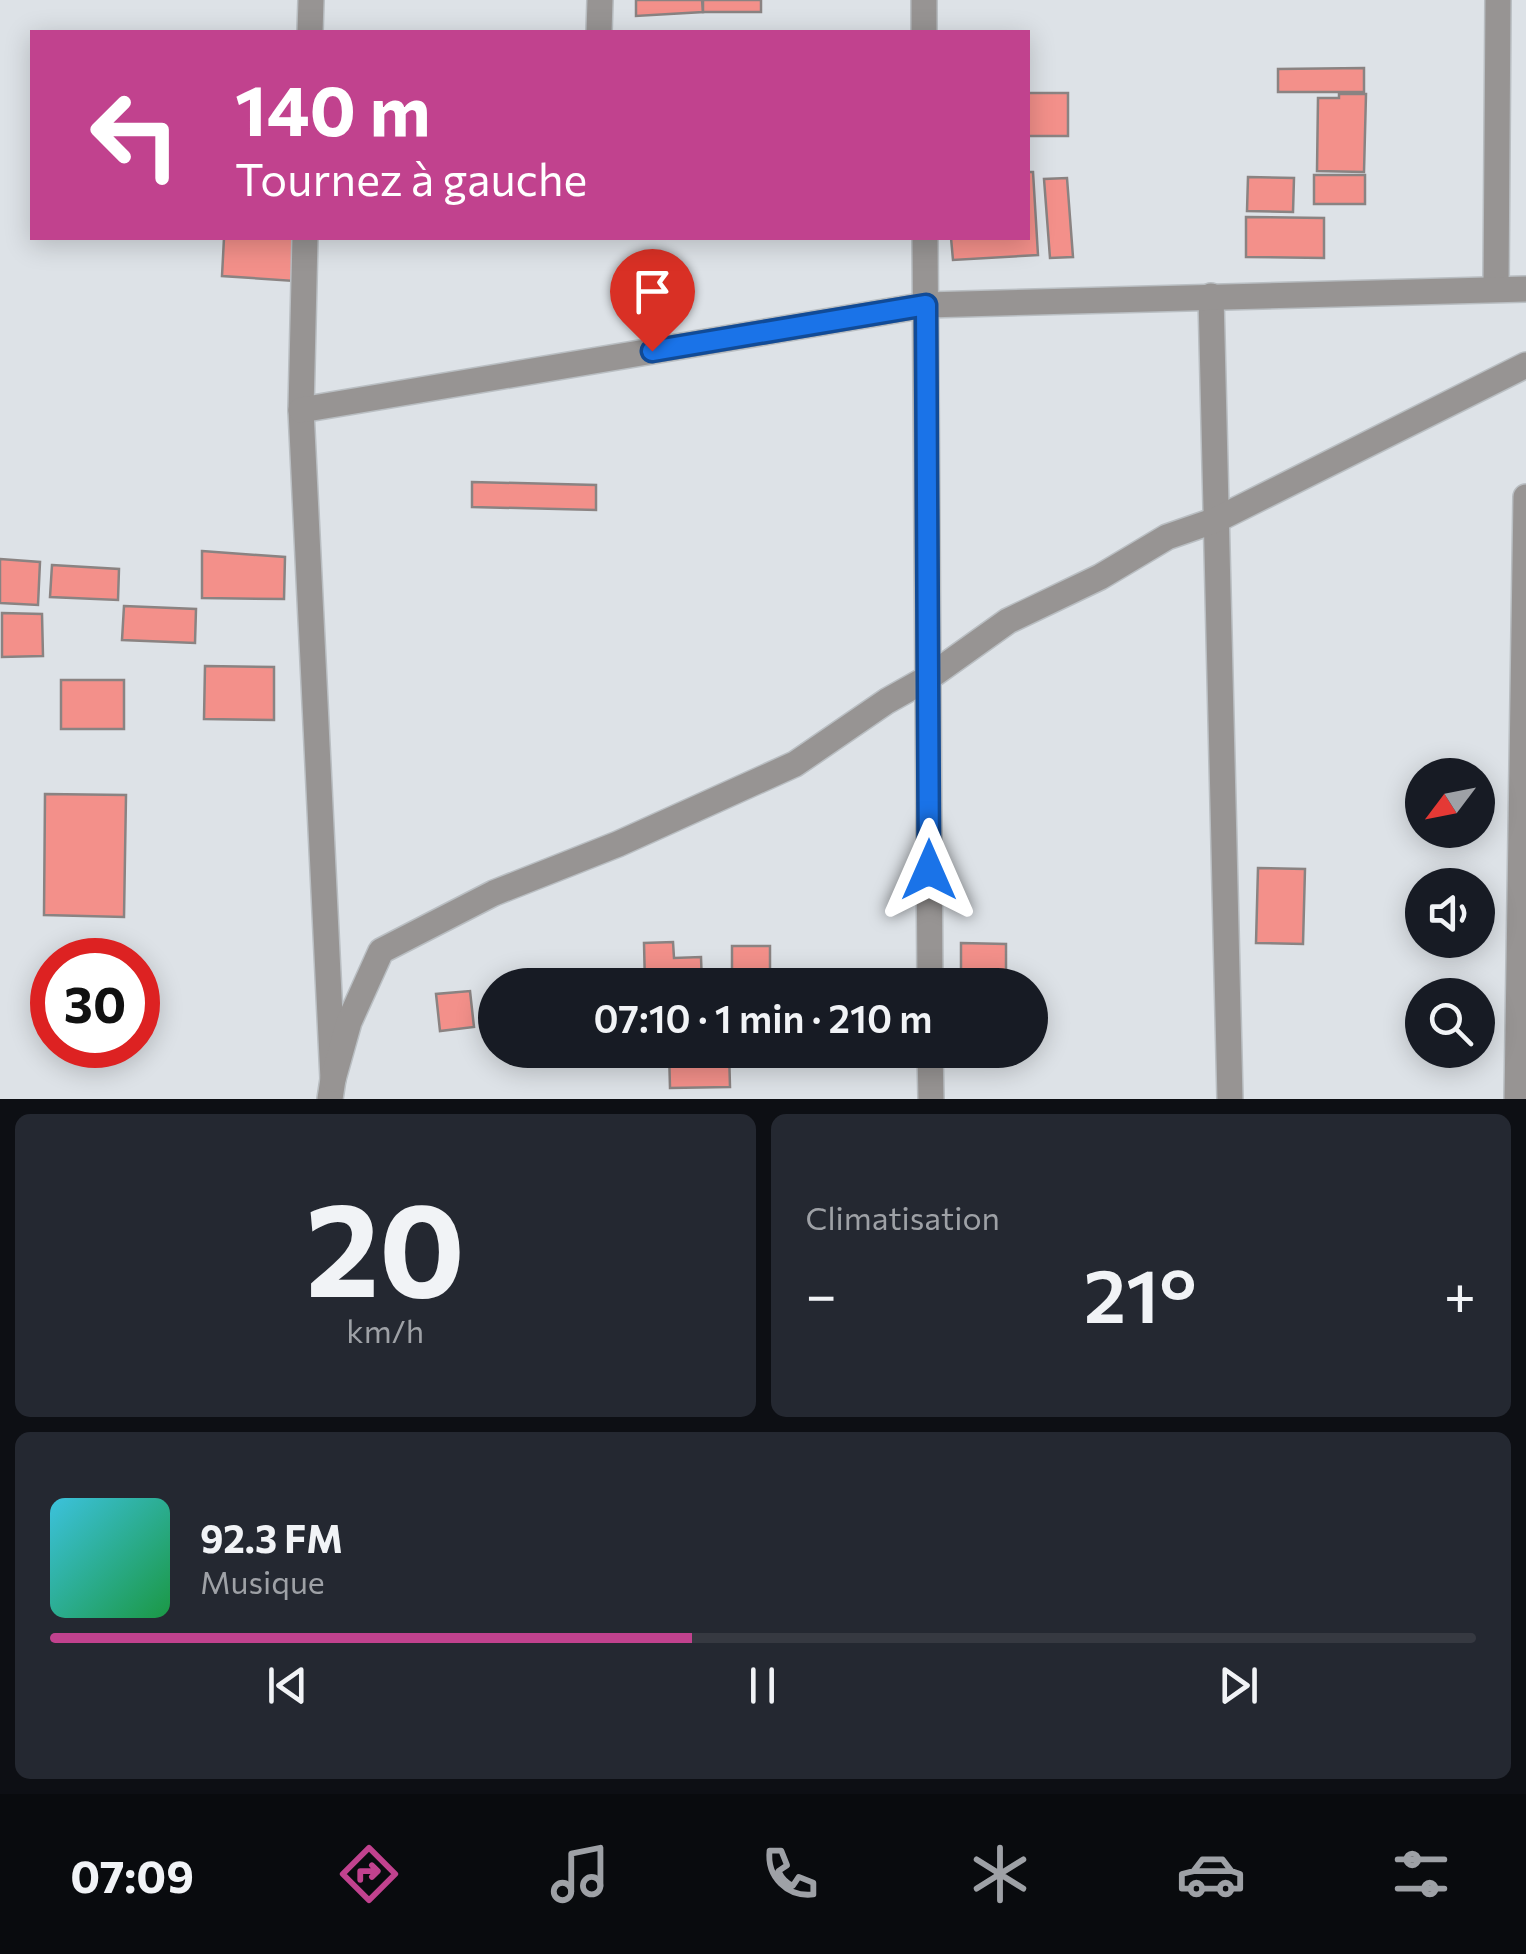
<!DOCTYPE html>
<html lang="fr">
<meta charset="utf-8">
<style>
body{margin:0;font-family:Commissioner,sans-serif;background:#242831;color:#f1f3f6;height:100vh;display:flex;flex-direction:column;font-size:38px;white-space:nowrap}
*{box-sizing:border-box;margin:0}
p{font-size:32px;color:#9ea1a6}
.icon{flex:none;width:55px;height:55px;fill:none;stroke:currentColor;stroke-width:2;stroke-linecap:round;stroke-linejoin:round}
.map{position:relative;height:1099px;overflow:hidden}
.drawer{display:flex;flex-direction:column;gap:15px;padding:15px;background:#0d0f14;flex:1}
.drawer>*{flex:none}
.hud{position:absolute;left:30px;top:30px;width:1000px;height:210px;border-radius:0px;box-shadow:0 5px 25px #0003;background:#c1428e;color:#fff;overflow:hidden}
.needle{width:65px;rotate:238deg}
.tools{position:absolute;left:1405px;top:758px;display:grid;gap:20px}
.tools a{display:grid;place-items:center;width:90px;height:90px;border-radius:50%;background:#171b24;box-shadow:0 5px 25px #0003;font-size:50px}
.speed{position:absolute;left:30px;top:938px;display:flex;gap:20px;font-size:50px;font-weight:700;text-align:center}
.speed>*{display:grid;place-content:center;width:130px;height:130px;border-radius:50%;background:#171b24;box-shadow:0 5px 25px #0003;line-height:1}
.speed .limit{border:15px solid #d22;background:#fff;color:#111}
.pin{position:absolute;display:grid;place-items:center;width:85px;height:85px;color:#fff;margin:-102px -42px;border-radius:50% 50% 50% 0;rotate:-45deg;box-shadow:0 0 10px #0007}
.pin .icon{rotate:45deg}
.me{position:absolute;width:110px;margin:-55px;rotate:0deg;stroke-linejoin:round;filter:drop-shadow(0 0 8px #0008)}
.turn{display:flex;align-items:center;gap:35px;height:210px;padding:0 40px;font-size:45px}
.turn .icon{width:130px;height:130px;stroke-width:2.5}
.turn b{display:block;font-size:70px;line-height:85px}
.big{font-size:75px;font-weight:600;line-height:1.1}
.drawer .widget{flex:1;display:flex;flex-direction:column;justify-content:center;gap:15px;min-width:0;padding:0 35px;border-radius:15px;background:#242831}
.drawer .dial{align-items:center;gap:0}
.dial b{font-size:130px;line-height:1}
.song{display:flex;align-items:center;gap:30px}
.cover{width:120px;height:120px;border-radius:15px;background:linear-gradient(135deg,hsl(190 70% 55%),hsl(140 70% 35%))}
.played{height:10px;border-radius:5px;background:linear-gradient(90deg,#c1428e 45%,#363941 45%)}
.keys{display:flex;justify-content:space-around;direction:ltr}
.heat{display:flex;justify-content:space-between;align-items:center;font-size:55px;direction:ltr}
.drawer .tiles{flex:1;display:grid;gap:15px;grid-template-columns:1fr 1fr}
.widget:last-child{grid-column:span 2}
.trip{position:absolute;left:478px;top:968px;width:570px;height:100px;border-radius:50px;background:#171b24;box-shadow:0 5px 25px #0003;font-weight:600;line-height:100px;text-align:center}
.tab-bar{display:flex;height:160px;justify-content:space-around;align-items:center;background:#090b0e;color:#9ea1a6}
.tab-bar .icon{width:70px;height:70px}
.tab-bar .selected{color:#c1428e}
.tab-bar b{font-size:45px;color:#f1f3f6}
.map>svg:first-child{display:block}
</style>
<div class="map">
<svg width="1526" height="1099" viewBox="0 0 1526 1099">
<rect width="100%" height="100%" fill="#dde2e7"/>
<g fill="#f3908a" stroke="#8a8382" stroke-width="2.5">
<polygon points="636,0 702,0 703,12 636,16"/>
<rect x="703" y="0" width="58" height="12"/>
<polygon points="1364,68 1364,92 1278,92 1278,69"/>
<rect x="1028" y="93" width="40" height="43"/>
<polygon points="1339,94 1366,94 1364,172 1317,171 1318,98 1339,98"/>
<polygon points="1028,172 1033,172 1038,255 953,260 951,238 1028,238"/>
<rect x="1314" y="175" width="51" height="29"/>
<polygon points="1248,177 1294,178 1293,212 1247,211"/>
<polygon points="1067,178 1073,257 1050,258 1044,179"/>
<polygon points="1246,217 1324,218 1324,258 1246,257"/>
<polygon points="224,238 296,238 294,281 222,276"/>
<polygon points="472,482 596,485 596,510 472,507"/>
<polygon points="202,551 285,557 284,599 202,598"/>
<polygon points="0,559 40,562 38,605 0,603"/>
<polygon points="52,565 119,569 118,600 50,597"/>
<polygon points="124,606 196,609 195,643 122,640"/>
<polygon points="2,613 42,614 43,656 2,657"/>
<polygon points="205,666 274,667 274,720 204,719"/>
<rect x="61" y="680" width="63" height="49"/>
<polygon points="45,794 126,795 124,917 44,915"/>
<polygon points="1258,868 1305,869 1303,944 1256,943"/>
<polygon points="673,942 674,958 701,957 702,985 645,985 644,943"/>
<polygon points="961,943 1006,944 1006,985 961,985"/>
<rect x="732" y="946" width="38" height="39"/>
<polygon points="470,991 474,1027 440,1031 436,994"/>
<polygon points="669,1050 729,1050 730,1087 670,1088"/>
</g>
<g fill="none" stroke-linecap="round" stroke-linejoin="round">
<g stroke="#b9bec2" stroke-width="28">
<g id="minor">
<polyline points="924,0 924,32"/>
<polyline points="310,32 311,0"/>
<polyline points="599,32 600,0"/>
<polyline points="305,238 301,410 333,1079 330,1099"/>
<polyline points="925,238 930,985"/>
<polyline points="1496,289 1498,0"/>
<polyline points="1211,296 1230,1099"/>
<polyline points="301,410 926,305 1526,289"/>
<polyline points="930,1050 931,1099"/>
<polyline points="333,1079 349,1022 381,951 494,893 618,844 795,764 887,701 928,678 1008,621 1100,577 1167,537 1216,520 1526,365"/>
<polyline points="1517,1099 1526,497"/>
</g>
</g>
<use href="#minor" stroke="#979493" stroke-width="25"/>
</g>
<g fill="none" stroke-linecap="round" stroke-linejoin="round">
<g stroke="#114b97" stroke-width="25">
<polyline id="route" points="652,351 926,305 929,870"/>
</g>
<use href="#route" stroke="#1a73e8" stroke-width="18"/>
</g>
</svg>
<div class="tools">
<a><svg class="needle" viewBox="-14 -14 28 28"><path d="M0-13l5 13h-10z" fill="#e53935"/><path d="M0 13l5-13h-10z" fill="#9ea1a6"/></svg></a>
<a><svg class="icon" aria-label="sound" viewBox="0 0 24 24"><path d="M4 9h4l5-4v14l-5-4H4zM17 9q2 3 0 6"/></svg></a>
<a><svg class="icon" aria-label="search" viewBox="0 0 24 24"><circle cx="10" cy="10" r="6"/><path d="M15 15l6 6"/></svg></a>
</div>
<div class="speed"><div class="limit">30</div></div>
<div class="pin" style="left:652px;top:351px;background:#d93025"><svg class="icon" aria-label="arrive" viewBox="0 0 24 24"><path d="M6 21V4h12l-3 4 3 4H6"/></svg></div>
<svg class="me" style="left:929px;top:870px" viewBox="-20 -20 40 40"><path d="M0-17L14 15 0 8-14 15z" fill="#1a73e8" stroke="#fff" stroke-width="4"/></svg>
<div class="trip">07:10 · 1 min · 210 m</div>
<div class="hud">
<div class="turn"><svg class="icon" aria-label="left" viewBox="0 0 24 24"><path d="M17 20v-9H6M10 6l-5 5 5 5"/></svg><div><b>140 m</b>Tournez à gauche</div></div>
</div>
</div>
<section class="drawer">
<div class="tiles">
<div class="widget dial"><b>20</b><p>km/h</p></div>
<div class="widget"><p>Climatisation</p>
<div class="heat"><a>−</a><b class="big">21°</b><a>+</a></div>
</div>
<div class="widget">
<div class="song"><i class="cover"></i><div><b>92.3 FM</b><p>Musique</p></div></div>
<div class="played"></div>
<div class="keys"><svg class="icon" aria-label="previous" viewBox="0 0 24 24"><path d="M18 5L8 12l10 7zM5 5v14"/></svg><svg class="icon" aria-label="pause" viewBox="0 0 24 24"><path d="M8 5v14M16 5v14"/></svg><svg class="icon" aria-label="next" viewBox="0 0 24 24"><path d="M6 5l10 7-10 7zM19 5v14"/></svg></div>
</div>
</div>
</section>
<nav class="tab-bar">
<b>07:09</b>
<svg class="icon selected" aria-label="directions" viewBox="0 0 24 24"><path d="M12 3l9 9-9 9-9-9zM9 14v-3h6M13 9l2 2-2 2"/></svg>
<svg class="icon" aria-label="music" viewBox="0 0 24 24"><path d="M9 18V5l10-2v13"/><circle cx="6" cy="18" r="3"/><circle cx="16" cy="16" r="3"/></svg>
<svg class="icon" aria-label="phone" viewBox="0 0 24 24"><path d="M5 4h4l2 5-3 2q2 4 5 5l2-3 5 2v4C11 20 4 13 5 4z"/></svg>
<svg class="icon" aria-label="climate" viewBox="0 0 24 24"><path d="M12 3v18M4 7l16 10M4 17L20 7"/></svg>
<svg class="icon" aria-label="car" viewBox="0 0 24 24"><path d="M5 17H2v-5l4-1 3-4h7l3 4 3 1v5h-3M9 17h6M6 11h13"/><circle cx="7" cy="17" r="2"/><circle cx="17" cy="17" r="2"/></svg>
<svg class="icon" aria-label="filters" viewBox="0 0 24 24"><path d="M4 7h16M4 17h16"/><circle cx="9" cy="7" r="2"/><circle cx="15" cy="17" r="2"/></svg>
</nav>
